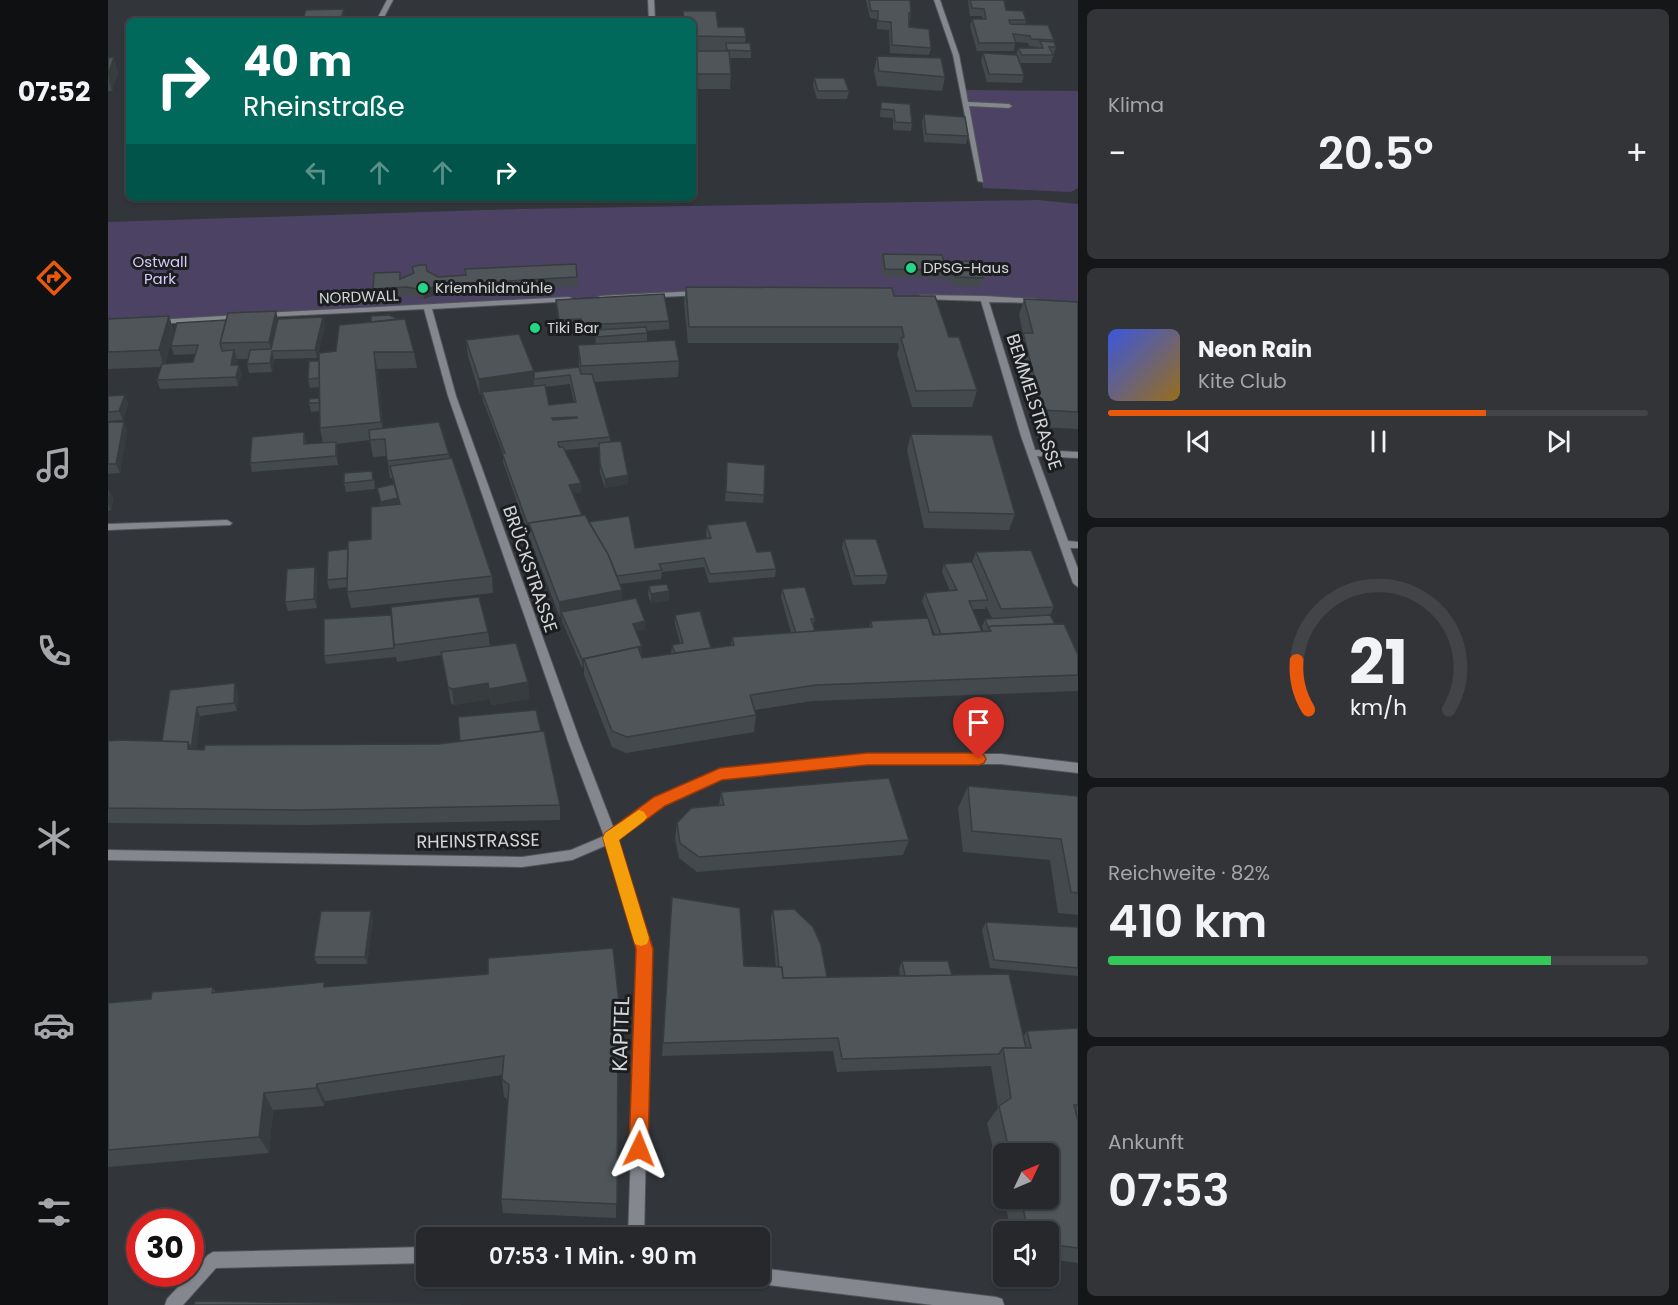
<!DOCTYPE html>
<html lang="de">
<meta charset="utf-8">
<style>
body{margin:0;font-family:Poppins,sans-serif;background:#323438;color:#f1f3f6;height:100vh;display:flex;flex-direction:column;font-size:22px;white-space:nowrap}
*{box-sizing:border-box;margin:0}
p{font-size:20px;color:#a4a6a9}
.icon{flex:none;width:33px;height:33px;fill:none;stroke:currentColor;stroke-width:2;stroke-linecap:round;stroke-linejoin:round}
.map{position:relative;flex:1;overflow:hidden}
.details{display:flex;flex-direction:column;gap:9px;padding:9px;background:#151618;width:600px}
.details>*{flex:none}
.hud{position:absolute;left:18px;top:18px;width:570px;height:183px;border-radius:9px;box-shadow:0 2px 4px #0004,0 0 0 2px #424448;background:#00695c;color:#fff;overflow:hidden}
.needle{width:39px;rotate:46deg}
.fabs{position:absolute;left:885px;top:1143px;display:grid;gap:12px}
.fabs a{display:grid;place-items:center;width:66px;height:66px;border-radius:9px;background:#26282c;box-shadow:0 2px 4px #0004,0 0 0 2px #424448;font-size:30px}
.speed{position:absolute;left:18px;top:1209px;display:flex;gap:12px;font-size:30px;font-weight:700;text-align:center}
.speed>*{display:grid;place-content:center;width:78px;height:78px;border-radius:50%;background:#26282c;box-shadow:0 2px 4px #0004,0 0 0 2px #424448;line-height:1}
.speed .limit{border:9px solid #d22;background:#fff;color:#111}
.pin{position:absolute;display:grid;place-items:center;width:51px;height:51px;color:#fff;margin:-62px -26px;border-radius:50% 50% 50% 0;rotate:-45deg;box-shadow:0 0 6px #0007}
.pin .icon{rotate:45deg}
.me{position:absolute;width:66px;margin:-33px;rotate:2deg;stroke-linejoin:round;filter:drop-shadow(0 0 4px #0008)}
.turn{display:flex;align-items:center;gap:21px;height:126px;padding:0 18px;font-size:27px}
.turn .icon{width:78px;height:78px;stroke-width:2.5}
.turn b{display:block;font-size:42px;line-height:51px}
.lanes{display:flex;align-items:center;height:57px;padding:0 18px;background:#0003;justify-content:center;gap:30px;direction:ltr}
.lanes .off{opacity:.35}
.big{font-size:45px;font-weight:600;line-height:1.1}
.details .tile{flex:1;display:flex;flex-direction:column;justify-content:center;gap:9px;min-width:0;padding:0 21px;border-radius:9px;background:#323438}
.details .dial{align-items:center;gap:0}
.dial svg{height:156px;overflow:visible;fill:none;stroke:#424448;stroke-width:7;stroke-linecap:round;text-anchor:middle}
.dial text{fill:#f1f3f6;stroke:none}
.song{display:flex;align-items:center;gap:18px}
.cover{width:72px;height:72px;border-radius:9px;background:linear-gradient(135deg,hsl(230 70% 55%),hsl(40 70% 35%))}
.played{height:6px;border-radius:3px;background:linear-gradient(90deg,#ea580c 70%,#424448 70%)}
.keys{display:flex;justify-content:space-around;direction:ltr}
.heat{display:flex;justify-content:space-between;align-items:center;font-size:33px;direction:ltr}
.charge{height:9px;border-radius:4px;background:linear-gradient(90deg,#34c759 82%,#424448 0)}
.trip{position:absolute;left:308px;top:1227px;width:354px;height:60px;border-radius:9px;background:#26282c;box-shadow:0 2px 4px #0004,0 0 0 2px #424448;font-weight:600;line-height:60px;text-align:center}
main{display:flex;flex:1;min-height:0}
.tab-bar{display:flex;flex-direction:column;width:108px;justify-content:space-around;align-items:center;background:#0f1012;color:#a4a6a9}
.tab-bar .icon{width:42px;height:42px}
.tab-bar .active{color:#ea580c}
.tab-bar b{font-size:27px;color:#f1f3f6}
.map>svg:first-child{display:block}
</style>
<main>
<nav class="tab-bar">
<b>07:52</b>
<svg class="icon active" aria-label="directions" viewBox="0 0 24 24"><path d="M12 3l9 9-9 9-9-9zM9 14v-3h6M13 9l2 2-2 2"/></svg>
<svg class="icon" aria-label="music" viewBox="0 0 24 24"><path d="M9 18V5l10-2v13"/><circle cx="6" cy="18" r="3"/><circle cx="16" cy="16" r="3"/></svg>
<svg class="icon" aria-label="phone" viewBox="0 0 24 24"><path d="M5 4h4l2 5-3 2q2 4 5 5l2-3 5 2v4C11 20 4 13 5 4z"/></svg>
<svg class="icon" aria-label="climate" viewBox="0 0 24 24"><path d="M12 3v18M4 7l16 10M4 17L20 7"/></svg>
<svg class="icon" aria-label="car" viewBox="0 0 24 24"><path d="M5 17H2v-5l4-1 3-4h7l3 4 3 1v5h-3M9 17h6M6 11h13"/><circle cx="7" cy="17" r="2"/><circle cx="17" cy="17" r="2"/></svg>
<svg class="icon" aria-label="filters" viewBox="0 0 24 24"><path d="M4 7h16M4 17h16"/><circle cx="9" cy="7" r="2"/><circle cx="15" cy="17" r="2"/></svg>
</nav>
<div class="map">
<svg width="970" height="1305" viewBox="0 0 970 1305">
<rect width="100%" height="100%" fill="#32363a"/>
<g fill="#4c4364">
<polygon points="856,90 970,91 970,188 963,192 875,188"/>
<polygon points="930,200 970,204 970,303 579,292 0,324 0,222 412,209"/>
</g>
<g fill="none" stroke-linecap="round" stroke-linejoin="round">
<g stroke="#525458" stroke-width="2">
<g id="minor">
<polygon points="279,0 285,0 274,21 268,21"/>
<polygon points="540,0 546,0 547,21 541,21"/>
<polygon points="826,0 832,0 851,55 860,102 901,104 904,106 901,108 861,106 875,182 870,181 845,55"/>
<polygon points="590,291 594,293 593,295 492,300 488,298 492,296"/>
<polygon points="812,295 876,296 929,299 933,301 929,303 881,302 927,450 970,452 970,458 929,456 960,541 970,542 970,548 962,548 970,569 970,587 965,583 913,436 873,301 815,299 811,297"/>
<polygon points="461,297 465,299 464,301 324,309 348,396 472,741 506,829 547,799 612,769 759,754 893,754 970,763 970,773 893,764 759,764 613,779 555,805 510,840 542,949 536,1238 520,1238 530,949 499,845 464,860 414,867 0,860 0,850 414,857 463,850 496,836 460,741 340,396 316,309 156,317 152,315 156,313"/>
<polygon points="131,315 135,317 134,319 48,324 44,322 48,320"/>
<polygon points="119,520 124,523 122,525 0,530 0,524"/>
<polygon points="318,1247 318,1263 108,1268 75,1305 57,1305 59,1299 100,1255 105,1252"/>
<polygon points="651,1268 888,1297 894,1299 896,1305 825,1305 651,1284 646,1281 644,1276 651,1276"/>
</g>
</g>
<use href="#minor" fill="#84888e" fill-rule="evenodd"/>
</g>
<g fill="#44494d" fill-rule="evenodd">
<polygon points="758,0 802,0 803,13 802,20 801,20 801,27 823,48 821,55 782,53 781,30 769,29 769,19 762,18"/>
<polygon points="860,0 896,0 898,10 918,20 917,25 946,40 945,42 948,47 943,63 912,63 910,59 916,75 914,83 879,82 873,61 875,53 908,55 910,48 930,48 930,47 921,46 920,43 907,42 906,51 869,51 862,26 864,19 875,19 874,16 862,16"/>
<polygon points="575,11 610,27 638,37 637,43 643,51 643,58 621,58 623,74 622,89 585,89 585,21 575,21"/>
<polygon points="769,56 837,77 834,91 769,86 766,71"/>
<polygon points="0,58 10,72 4,91 0,91"/>
<polygon points="706,78 741,91 739,99 709,99 705,86"/>
<polygon points="773,102 802,104 804,123 803,131 785,130 785,118 772,117"/>
<polygon points="816,114 860,136 858,144 816,142 814,122"/>
<polygon points="775,254 836,263 875,278 873,287 845,286 839,279 775,277 773,262"/>
<polygon points="318,265 319,272 330,277 469,277 470,286 333,293 316,299 300,296 266,297 265,289 293,279 305,273 304,267"/>
<polygon points="578,287 786,296 841,337 869,390 864,407 804,407 789,354 791,348 790,343 580,343 576,303"/>
<polygon points="916,299 970,302 970,429 929,427 909,349 915,333 911,315"/>
<path d="M448 300 561 321V329L539 331V342L571 361 570 377 486 382 502 437V442L520 484 497 488 492 473 491 447 457 450 473 483V492L465 493 474 515 481 522 527 548 599 539 598 534 599 525 649 552 668 569 667 577 601 583 596 567 554 572 553 579 512 584 514 601 537 621V630L528 631 534 646V654L533 655 534 658 563 654 564 645 572 643 567 624V615L603 648 623 645 624 637 683 633 673 597 674 589 707 619 705 626 707 631 761 628 763 621 827 635 814 601 817 593 842 591 834 572 836 564 864 562 868 552 946 607 942 615 947 624 970 655V691L704 701 647 710 648 715 646 732 518 753 504 747 476 675V667L474 668 454 621V618H452L422 539 395 462V453L375 401 374 395H372L360 356 358 340 426 372 471 367 470 345 488 344 487 333 474 334 473 327 451 329ZM462 384 466 402 441 405 437 387ZM878 606 884 618 877 619 874 627 876 632H874L865 609H877Z"/>
<polygon points="61,316 66,332 57,364 85,362 87,354 66,355 63,346 170,319 215,317 217,326 209,358 166,359 164,372 141,373 139,364 140,359 129,359 128,365 134,373 130,386 52,389 49,380 53,367 0,369 0,319"/>
<polygon points="306,352 309,368 269,369 275,429 341,454 342,459 384,576 385,593 243,608 239,592 239,587 221,589 219,580 240,549 263,539 273,506 269,488 286,485 284,478 282,478 279,456 265,457 262,440 228,444 230,450 230,465 144,472 142,463 196,432 198,444 215,443 212,428 212,411 203,412 201,403 211,398 211,387 202,388 200,379 211,361 211,353"/>
<polygon points="0,396 20,404 15,420 0,421"/>
<polygon points="0,422 16,422 19,430 12,473 0,474"/>
<polygon points="803,434 907,514 901,530 816,528 799,450"/>
<polygon points="619,462 656,495 655,503 617,501"/>
<polygon points="266,479 267,489 238,492 236,483"/>
<polygon points="0,490 5,498 3,510 0,511"/>
<polygon points="736,539 780,575 777,584 745,585 734,548"/>
<polygon points="207,567 209,576 209,608 180,611 177,602"/>
<polygon points="541,586 561,591 561,600 543,603 540,595"/>
<polygon points="216,619 380,632 382,646 420,682 421,699 383,705 382,699 346,705 343,703 334,655 289,662 288,657 218,664 216,656"/>
<polygon points="62,690 130,691 129,711 92,716 88,749 452,805 452,820 198,825 0,823 0,741 54,741"/>
<polygon points="860,786 970,796 970,915 950,913 942,860 855,852 850,808"/>
<polygon points="613,792 801,840 795,855 589,872 571,858 567,839 569,823 611,805"/>
<polygon points="564,897 636,966 668,967 663,918 665,910 719,977 792,976 791,969 794,961 844,975 915,1037 919,1031 970,1028 970,1263 940,1259 940,1232 903,1232 896,1198 940,1198 940,1154 896,1154 896,1196 879,1123 890,1108 883,1066 729,1072 725,1051 554,1056"/>
<polygon points="265,919 259,964 209,964 206,957"/>
<polygon points="878,922 970,927 970,976 882,968 874,930"/>
<polygon points="105,987 108,993 218,987 515,1039 514,1057 510,1057 508,1218 395,1213 393,1199 400,1100 396,1097 394,1079 394,1075 217,1101 216,1106 165,1110 161,1153 0,1167 0,1003 43,999"/>
</g>
<g fill="#373c3e">
<polygon points="236,9 237,17 236,21 232,21"/>
<polygon points="6,57 10,72 4,91 0,75"/>
<polygon points="332,285 333,293 316,299 315,290"/>
<polygon points="168,311 172,327 164,351 166,359 164,372 162,363 164,353 161,342"/>
<polygon points="61,316 66,332 56,367 51,350"/>
<polygon points="215,317 217,326 209,358 207,350"/>
<polygon points="126,350 129,359 126,373 123,365"/>
<polygon points="266,352 269,369 276,439 273,422"/>
<polygon points="131,365 134,373 130,386 128,377"/>
<polygon points="426,371 426,388 374,392 374,395 372,395 371,379"/>
<polygon points="17,395 20,404 15,420 11,411"/>
<polygon points="16,422 19,430 12,473 8,464"/>
<polygon points="228,442 230,450 230,465 228,456"/>
<polygon points="520,475 520,484 497,488 497,479"/>
<polygon points="473,483 473,492 461,494 461,485"/>
<polygon points="1,490 5,498 3,510 0,503"/>
<polygon points="290,498 291,507 274,510 273,502"/>
<polygon points="207,567 209,576 209,608 206,599"/>
<polygon points="514,590 514,607 453,612 454,618 452,618 451,602"/>
<polygon points="561,591 561,600 543,603 543,594"/>
<polygon points="537,621 537,630 525,632 525,624"/>
<polygon points="534,646 534,654 479,667 476,659"/>
<polygon points="474,659 476,659 476,667 474,668"/>
<polygon points="420,682 421,699 383,705 381,689"/>
<polygon points="127,683 130,691 129,711 126,703"/>
<polygon points="380,683 382,699 346,705 344,689"/>
<polygon points="89,707 92,716 87,758 80,749 80,742"/>
<polygon points="263,911 265,919 259,964 257,957"/>
<polygon points="209,1084 217,1101 216,1106 208,1088"/>
<polygon points="156,1093 165,1110 161,1153 151,1137"/>
</g>
<g fill="#4f5559" stroke="#373c3e" stroke-width="1.5" fill-rule="evenodd">
<polygon points="761,0 802,0 803,13 801,13 801,27 821,29 823,48 784,45 783,22 770,21 770,11 763,11"/>
<polygon points="862,0 896,0 898,10 915,11 918,20 901,20 902,24 940,25 946,40 923,39 922,36 905,34 908,43 871,43 864,19 878,19 876,9 864,8"/>
<polygon points="236,9 232,21 194,21 198,10"/>
<polygon points="575,11 608,11 610,27 636,27 638,37 585,36 585,21 576,21"/>
<polygon points="326,18 360,18 359,21 325,21"/>
<rect x="449" y="19" width="34" height="2"/>
<polygon points="932,41 946,42 948,47 941,47 945,55 914,55 910,48 935,48"/>
<polygon points="618,43 642,43 643,51 619,50"/>
<polygon points="585,51 621,51 623,74 585,74"/>
<polygon points="875,53 909,55 916,75 881,74"/>
<polygon points="769,56 833,58 837,77 771,71"/>
<polygon points="6,57 0,75 0,58"/>
<polygon points="706,78 736,78 741,91 710,91"/>
<polygon points="773,102 802,104 804,123 787,122 786,110 773,109"/>
<polygon points="816,114 857,117 860,136 818,134"/>
<polygon points="775,254 834,255 836,263 860,261 872,267 875,278 848,277 842,270 777,269"/>
<polygon points="468,264 469,277 332,285 315,290 299,287 265,289 266,273 292,272 292,279 306,273 304,267 311,265 318,265 319,271 330,277 358,275 357,269"/>
<polygon points="578,287 784,288 786,296 827,296 841,337 851,337 869,390 808,391 793,338 796,337 794,327 581,327"/>
<polygon points="556,294 561,321 474,325 473,319 451,320 448,300"/>
<polygon points="916,299 970,302 970,412 935,410 915,333 925,333"/>
<polygon points="168,311 161,342 112,343 120,313"/>
<polygon points="281,315 290,319 263,322 263,316"/>
<polygon points="61,316 51,350 0,352 0,319"/>
<polygon points="215,317 207,350 164,351 162,363 139,364 142,350 163,349 170,319"/>
<polygon points="297,319 306,352 266,352 273,422 212,428 211,353 228,351 231,325"/>
<polygon points="118,320 112,343 114,351 126,350 123,365 131,365 128,377 49,380 54,364 85,362 90,345 63,346 69,323"/>
<polygon points="538,327 539,333 488,337 487,330"/>
<polygon points="411,334 426,371 371,379 358,340"/>
<polygon points="567,340 571,361 473,366 470,345"/>
<polygon points="201,361 211,361 211,378 200,379"/>
<path d="M471 367 473 374H484L502 437 450 442 451 447H455L473 483 461 485 474 515 421 523 422 531 394 453H397L374 392 437 385 441 405 468 402 462 375 426 379V372ZM469 417V418L445 420 444 418Z"/>
<polygon points="17,395 11,411 0,412 0,396"/>
<polygon points="211,398 211,403 201,403 201,399"/>
<polygon points="0,422 16,422 8,464 0,464"/>
<polygon points="331,422 341,454 279,461 277,439 262,440 261,430"/>
<polygon points="196,432 196,444 228,442 228,456 142,463 144,437"/>
<polygon points="803,434 884,435 907,514 821,512"/>
<polygon points="513,441 520,475 497,479 492,464 491,443"/>
<polygon points="344,458 384,576 239,592 240,541 263,539 263,507 292,504 282,466"/>
<polygon points="619,462 657,465 656,495 618,492"/>
<polygon points="264,471 265,480 236,483 236,473"/>
<polygon points="286,484 290,498 273,502 269,488"/>
<polygon points="477,515 500,554 514,590 451,602 421,523"/>
<polygon points="521,516 527,548 603,538 599,525 638,521 649,552 663,551 668,569 602,574 596,558 551,564 554,570 509,576 500,554 481,522"/>
<polygon points="736,539 768,539 780,575 747,576"/>
<polygon points="240,549 239,578 219,580 220,551"/>
<polygon points="923,550 946,607 893,609 868,552"/>
<polygon points="864,562 880,600 861,601 874,632 833,634 817,593 849,590 836,564"/>
<polygon points="207,567 206,599 177,602 179,569"/>
<polygon points="559,584 561,591 543,594 541,586"/>
<polygon points="697,587 707,619 703,619 707,631 688,633 674,589"/>
<polygon points="371,597 380,632 286,645 283,607"/>
<polygon points="528,598 537,621 525,624 534,646 474,659 453,612"/>
<polygon points="592,611 603,648 567,653 564,645 575,643 567,615"/>
<polygon points="283,615 286,648 216,656 216,619"/>
<polygon points="942,615 947,624 880,627 877,619"/>
<polygon points="820,618 825,635 883,631 880,627 884,626 956,624 970,655 970,675 708,685 642,695 648,715 519,737 504,731 476,659 530,647 534,658 626,645 624,637 764,627 763,621"/>
<polygon points="408,643 420,682 381,689 380,683 344,689 340,687 333,652"/>
<polygon points="127,683 126,703 89,707 83,749 80,742 54,741 62,690"/>
<polygon points="428,710 433,731 352,741 350,717"/>
<polygon points="436,731 452,805 193,810 0,808 0,741 10,740 80,742 80,749 96,750 97,745 330,744"/>
<polygon points="781,778 801,840 591,857 572,843 569,823 583,808 616,805 613,792"/>
<polygon points="860,786 970,796 970,893 963,892 953,839 864,831"/>
<polygon points="564,897 632,908 636,966 674,967 675,978 901,974 918,1048 895,1048 891,1054 734,1059 730,1038 555,1043"/>
<polygon points="686,909 705,927 713,945 719,977 675,978 674,967 671,967 665,910"/>
<polygon points="213,911 263,911 257,957 206,957"/>
<polygon points="878,922 970,927 970,968 886,960"/>
<polygon points="505,948 515,1039 510,1039 509,1204 393,1199 401,1085 394,1079 396,1056 209,1084 208,1088 156,1093 151,1137 0,1150 0,1003 43,999 44,992 105,987 104,993 216,982 216,987 380,974 380,958"/>
<polygon points="794,961 840,961 844,975 797,976"/>
<polygon points="970,1028 970,1105 966,1105 970,1121 970,1248 940,1244 940,1232 920,1232 913,1198 940,1198 940,1154 902,1154 891,1106 903,1098 895,1048 923,1048 919,1031"/>
<polygon points="87,1301 353,1305 86,1305"/>
</g>
<polygon fill="#ea580c" stroke="#983908" stroke-width="1.5" points="759,753 871,753 876,755 878,759 876,763 871,765 759,765 614,780 557,806 511,840 545,949 540,1149 537,1155 531,1158 524,1155 521,1149 528,949 495,838 497,833 546,797 612,768"/>
<polygon fill="#f59e0b" points="531,810 536,812 539,817 536,821 511,840 541,938 539,944 533,946 527,944 525,938 495,838 497,833"/>
<g fill="#22d887" stroke="#1b1d1f" stroke-width="2">
<circle cx="803" cy="268" r="6"/>
<circle cx="315" cy="288" r="6"/>
<circle cx="427" cy="328" r="6"/>
</g>
<g text-anchor="middle" stroke-width="6" stroke-linejoin="round" paint-order="stroke">
<g font-size="15" fill="#d7cafd" stroke="#1b1d1f">
<text x="52" y="267">Ostwall<tspan x="52" dy="17">Park</tspan></text>
</g>
<g font-size="15" fill="#d3d5d8" stroke="#1b1d1f" text-anchor="start">
<text x="815" y="273">DPSG-Haus</text>
<text x="327" y="293">Kriemhildmühle</text>
<text x="439" y="333">Tiki Bar</text>
</g>
<g font-size="15" fill="#d3d5d8" stroke="#1b1d1f">
<text transform="translate(251 297) rotate(-2)" y="5">NORDWALL</text>
</g>
<g font-size="18" fill="#d3d5d8" stroke="#1b1d1f">
<text transform="translate(926 402) rotate(72)" y="6">BEMMELSTRASSE</text>
<text transform="translate(422 569) rotate(71)" y="6">BRÜCKSTRASSE</text>
<text transform="translate(370 841) rotate(-1)" y="6">RHEINSTRASSE</text>
</g>
<g font-size="21" fill="#d3d5d8" stroke="#1b1d1f">
<text transform="translate(513 1034) rotate(-88)" y="7">KAPITEL</text>
</g>
</g>
</svg>
<div class="fabs">
<a><svg class="needle" viewBox="-14 -14 28 28"><path d="M0-13l5 13h-10z" fill="#e53935"/><path d="M0 13l5-13h-10z" fill="#a4a6a9"/></svg></a>
<a><svg class="icon" aria-label="sound" viewBox="0 0 24 24"><path d="M4 9h4l5-4v14l-5-4H4zM17 9q2 3 0 6"/></svg></a>
</div>
<div class="speed"><div class="limit">30</div></div>
<div class="pin" style="left:871px;top:759px;background:#d93025"><svg class="icon" aria-label="arrive" viewBox="0 0 24 24"><path d="M6 21V4h12l-3 4 3 4H6"/></svg></div>
<svg class="me" style="left:531px;top:1149px" viewBox="-20 -20 40 40"><path d="M0-17L14 15 0 8-14 15z" fill="#ea580c" stroke="#fff" stroke-width="4"/></svg>
<div class="trip">07:53 · 1 Min. · 90 m</div>
<div class="hud">
<div class="turn"><svg class="icon" aria-label="right" viewBox="0 0 24 24"><path d="M7 20v-9h11M14 6l5 5-5 5"/></svg><div><b>40 m</b>Rheinstraße</div></div>
<div class="lanes"><svg class="icon off" aria-label="left" viewBox="0 0 24 24"><path d="M17 20v-9H6M10 6l-5 5 5 5"/></svg><svg class="icon off" aria-label="ahead" viewBox="0 0 24 24"><path d="M12 20V5M6 11l6-6 6 6"/></svg><svg class="icon off" aria-label="ahead" viewBox="0 0 24 24"><path d="M12 20V5M6 11l6-6 6 6"/></svg><svg class="icon" aria-label="right" viewBox="0 0 24 24"><path d="M7 20v-9h11M14 6l5 5-5 5"/></svg></div>
</div>
</div>
<section class="details">
<div class="tile"><p>Klima</p>
<div class="heat"><a>−</a><b class="big">20.5°</b><a>+</a></div>
</div>
<div class="tile">
<div class="song"><i class="cover"></i><div><b>Neon Rain</b><p>Kite Club</p></div></div>
<div class="played"></div>
<div class="keys"><svg class="icon" aria-label="previous" viewBox="0 0 24 24"><path d="M18 5L8 12l10 7zM5 5v14"/></svg><svg class="icon" aria-label="pause" viewBox="0 0 24 24"><path d="M8 5v14M16 5v14"/></svg><svg class="icon" aria-label="next" viewBox="0 0 24 24"><path d="M6 5l10 7-10 7zM19 5v14"/></svg></div>
</div>
<div class="tile dial"><svg viewBox="0 0 100 80">
<path d="M14 69A42 42 0 1 1 86 69"/>
<path d="M14 69A42 42 0 0 1 8 44" stroke="#ea580c"/>
<text x="50" y="56" font-size="32" font-weight="700">21</text>
<text x="50" y="72" font-size="11">km/h</text>
</svg></div>
<div class="tile"><p>Reichweite · 82%</p><b class="big">410 km</b><div class="charge"></div></div>
<div class="tile"><p>Ankunft</p><b class="big">07:53</b></div>
</section>
</main>
